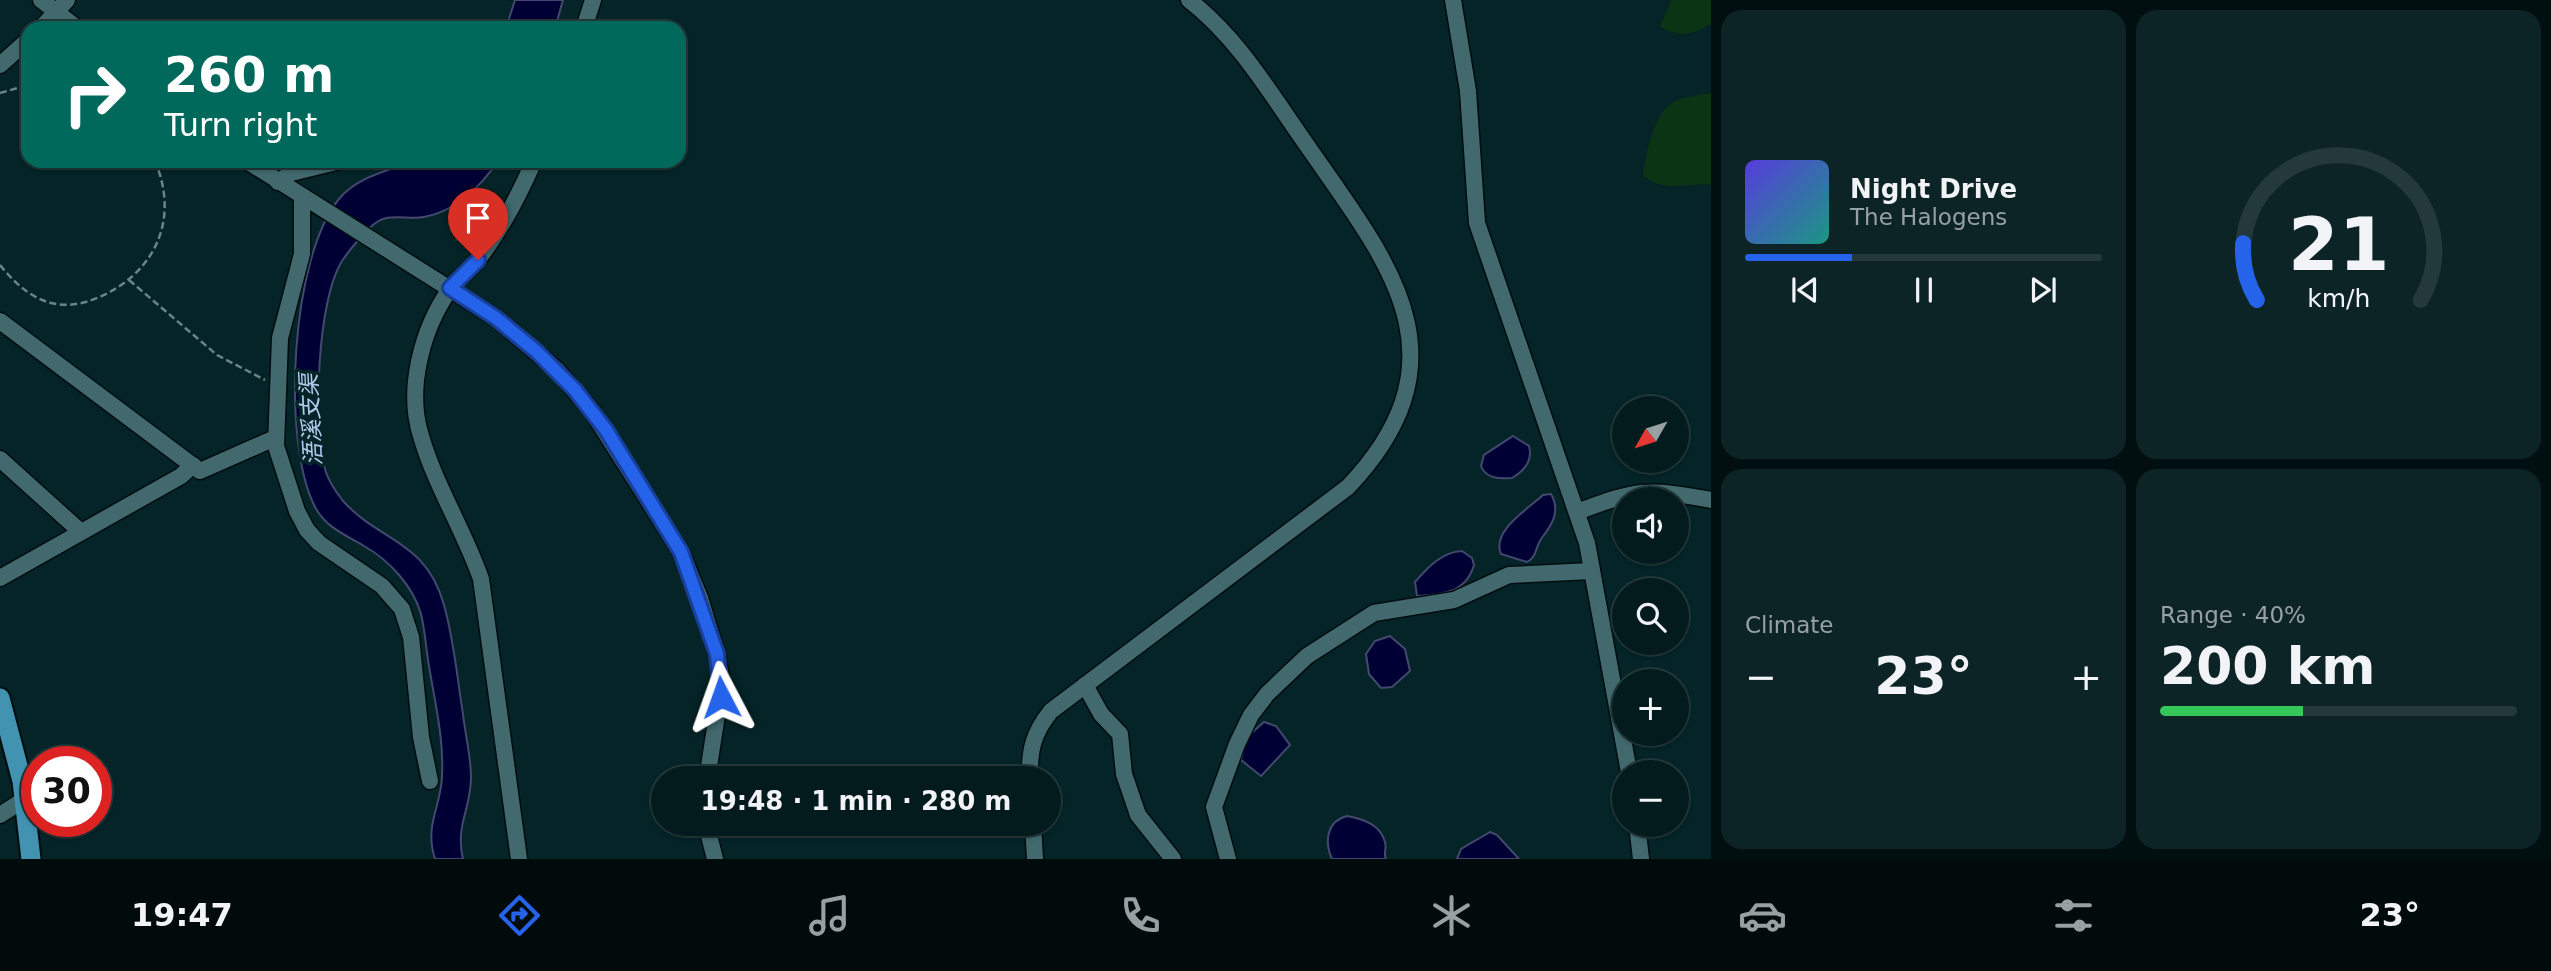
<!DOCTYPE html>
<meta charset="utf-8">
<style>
body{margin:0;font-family:"DejaVu Sans","Noto Sans SC",sans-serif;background:#0d2426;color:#f1f3f6;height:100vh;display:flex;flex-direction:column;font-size:26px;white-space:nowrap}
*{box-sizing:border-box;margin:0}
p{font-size:23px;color:#97a1a4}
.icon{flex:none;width:38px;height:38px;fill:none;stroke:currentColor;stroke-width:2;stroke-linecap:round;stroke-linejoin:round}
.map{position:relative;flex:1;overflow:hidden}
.panel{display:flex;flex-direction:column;gap:10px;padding:10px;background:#020f10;width:840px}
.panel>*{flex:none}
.banner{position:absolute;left:21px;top:21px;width:665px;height:147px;border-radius:21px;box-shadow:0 2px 5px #0004,0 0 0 2px #24393b;background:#00695c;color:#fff;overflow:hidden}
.needle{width:46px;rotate:231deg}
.fabs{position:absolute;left:1612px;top:396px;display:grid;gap:14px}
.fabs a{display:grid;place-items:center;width:77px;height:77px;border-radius:50%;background:#031b1d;box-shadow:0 2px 5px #0004,0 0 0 2px #24393b;font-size:35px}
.speed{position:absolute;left:21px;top:746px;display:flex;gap:14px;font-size:35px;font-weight:700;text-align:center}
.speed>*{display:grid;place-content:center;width:91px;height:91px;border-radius:50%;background:#031b1d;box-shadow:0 2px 5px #0004,0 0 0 2px #24393b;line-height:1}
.speed .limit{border:10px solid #d22;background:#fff;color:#111}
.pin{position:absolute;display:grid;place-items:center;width:60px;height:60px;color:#fff;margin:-72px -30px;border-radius:50% 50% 50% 0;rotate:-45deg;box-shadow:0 0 7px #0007}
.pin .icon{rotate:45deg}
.me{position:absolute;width:77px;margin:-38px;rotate:356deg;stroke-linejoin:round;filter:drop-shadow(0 0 5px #0008)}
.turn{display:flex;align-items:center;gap:24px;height:147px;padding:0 28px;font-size:32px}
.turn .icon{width:91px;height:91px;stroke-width:2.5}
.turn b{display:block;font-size:49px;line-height:60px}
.big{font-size:52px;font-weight:800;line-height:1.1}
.panel .tile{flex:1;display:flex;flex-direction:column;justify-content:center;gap:10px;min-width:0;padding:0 24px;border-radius:21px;background:#0d2426}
.panel .dial{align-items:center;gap:0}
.dial svg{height:182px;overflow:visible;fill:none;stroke:#24393b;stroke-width:7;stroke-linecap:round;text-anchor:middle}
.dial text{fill:#f1f3f6;stroke:none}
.song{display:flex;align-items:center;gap:21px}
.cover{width:84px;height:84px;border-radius:10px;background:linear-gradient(135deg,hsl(250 70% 55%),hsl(170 70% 35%))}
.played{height:7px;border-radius:4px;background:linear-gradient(90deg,#2563eb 30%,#24393b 30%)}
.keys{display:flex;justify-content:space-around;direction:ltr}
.heat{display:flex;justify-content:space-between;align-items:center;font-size:38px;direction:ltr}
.charge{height:10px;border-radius:5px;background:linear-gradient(90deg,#34c759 40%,#24393b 0)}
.panel .tiles{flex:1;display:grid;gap:10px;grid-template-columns:repeat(2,1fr)}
.trip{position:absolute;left:651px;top:766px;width:410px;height:70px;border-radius:35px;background:#031b1d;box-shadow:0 2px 5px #0004,0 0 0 2px #24393b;font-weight:800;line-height:70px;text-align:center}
.tabs{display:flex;height:112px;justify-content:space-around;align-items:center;background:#010b0c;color:#97a1a4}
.tabs .icon{width:49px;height:49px}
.tabs .current{color:#2563eb}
.tabs b{font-size:32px;color:#f1f3f6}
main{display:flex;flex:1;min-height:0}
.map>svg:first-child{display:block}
</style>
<main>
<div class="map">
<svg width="1711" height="859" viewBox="0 0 1711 859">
<rect width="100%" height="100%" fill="#042427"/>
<g fill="#0a3413">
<path d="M1672 0H1711V23C1695 35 1677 38 1660 26Z"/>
<path d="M1711 93V185C1686 182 1663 194 1643 175 1646 153 1653 116 1672 103 1683 96 1699 95 1711 93Z"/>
</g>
<g fill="#000034" stroke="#43496e" stroke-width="2">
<polygon points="515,0 563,0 555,28 506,28"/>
<path d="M413 161H498C481 186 455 212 424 217 409 220 390 213 377 222 368 227 348 252 342 261 317 301 313 424 325 469 328 481 336 492 343 501 380 542 426 540 444 605 454 640 457 677 463 714 465 734 471 756 471 777 471 810 455 825 463 859H435C424 824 441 808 442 776 444 739 435 703 429 666 426 649 425 630 421 614 413 586 389 560 364 546 346 535 326 528 315 507 281 441 291 257 339 199 357 177 387 171 413 161Z"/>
<path d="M1513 436 1529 446C1533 461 1524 471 1512 478 1500 479 1486 479 1481 466L1484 455Z"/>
<path d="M1551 494C1561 511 1552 525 1541 539 1535 548 1537 557 1527 562L1501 554C1491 531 1528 509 1543 495Z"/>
<path d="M1462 551 1472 558 1474 565C1466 592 1444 595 1417 596L1415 582C1428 567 1442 552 1462 551Z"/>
<polygon points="1390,636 1405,649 1410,671 1392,687 1381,688 1369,674 1366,654 1375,641"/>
<polygon points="1264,722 1276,726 1290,745 1261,776 1241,760 1247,737"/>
<path d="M1347 816C1363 819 1380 824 1385 842 1387 849 1383 853 1386 859H1332C1324 841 1327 821 1347 816Z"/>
<polygon points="1490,832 1497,835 1519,859 1457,859 1461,849"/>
</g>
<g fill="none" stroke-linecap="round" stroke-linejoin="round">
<g stroke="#000c0e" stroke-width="19">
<g id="minor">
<polyline points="41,0 77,28"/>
<polyline points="1453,0 1468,91 1477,223 1587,543 1629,772"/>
<polyline points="41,28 67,0"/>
<polyline points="584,28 593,0"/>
<polyline points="0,65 28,40"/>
<polyline points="247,161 496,318 557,370 591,410 681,552 700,598 717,654 722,683 707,779"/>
<polyline points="278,182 291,173 340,161"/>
<polyline points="302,198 302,254 280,338 276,446 297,511 307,530 319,543 382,586 402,609 411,637 421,737 430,781"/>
<polyline points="0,321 200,471 275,438"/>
<polyline points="0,459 81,532"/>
<path d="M1577 512C1638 489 1646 488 1711 500"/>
<polyline points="0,578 181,476 193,465"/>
<polyline points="1085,685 1101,714 1120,734 1124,774 1138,815 1173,859"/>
<path d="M1030 779C1029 751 1033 733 1051 711L1348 487C1471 357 1388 262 1306 144 1270 93 1239 39 1189 0"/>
<polyline points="0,815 25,799"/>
<polyline points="706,824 715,859"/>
<polyline points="1033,824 1035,859"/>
<polyline points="1637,824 1641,859"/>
<path d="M519 859 481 579C464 530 435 485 421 436 406 389 422 329 450 289 458 278 470 270 479 258 502 229 519 195 534 161"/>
<polyline points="1228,859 1214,807 1237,744 1251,715 1267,694 1307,656 1374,613 1454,600 1509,575 1592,571"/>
</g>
</g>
<g stroke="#000c0e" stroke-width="23">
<polyline id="major" points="0,698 22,781 31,859"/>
</g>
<g stroke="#6a8588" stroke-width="2.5" stroke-dasharray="7 3.5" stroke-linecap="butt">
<polyline points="0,93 28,85"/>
<path d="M0 265C14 282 29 297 51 303 71 308 90 302 108 293 159 266 178 215 155 161"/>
<polyline points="129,280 217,355 265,380"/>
</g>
<use href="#minor" stroke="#41696e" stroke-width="16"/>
<use href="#major" stroke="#4292b2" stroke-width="19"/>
</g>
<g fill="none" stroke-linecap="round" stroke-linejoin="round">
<g stroke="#184099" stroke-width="18">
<polyline id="route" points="478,260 450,288 496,318 537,352 575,390 606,430 681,552 717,654 721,697"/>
</g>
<use href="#route" stroke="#2563eb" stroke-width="12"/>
</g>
<g text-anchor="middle" stroke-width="7" stroke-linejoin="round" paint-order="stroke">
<g font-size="23" font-style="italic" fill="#b4c9ed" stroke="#042427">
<text transform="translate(311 420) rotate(-93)" y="8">浯溪支渠</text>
</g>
</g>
</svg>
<div class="fabs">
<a><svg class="needle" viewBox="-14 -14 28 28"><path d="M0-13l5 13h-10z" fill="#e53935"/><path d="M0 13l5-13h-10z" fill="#97a1a4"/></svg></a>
<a><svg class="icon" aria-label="sound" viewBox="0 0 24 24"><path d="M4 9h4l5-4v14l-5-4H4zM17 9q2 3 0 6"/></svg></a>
<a><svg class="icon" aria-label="search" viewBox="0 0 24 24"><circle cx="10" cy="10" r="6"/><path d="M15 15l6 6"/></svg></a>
<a>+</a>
<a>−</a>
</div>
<div class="speed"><div class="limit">30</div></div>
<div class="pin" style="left:478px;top:260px;background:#d93025"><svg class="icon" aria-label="arrive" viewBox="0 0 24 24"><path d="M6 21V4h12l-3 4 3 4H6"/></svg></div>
<svg class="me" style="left:721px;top:697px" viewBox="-20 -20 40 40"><path d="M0-17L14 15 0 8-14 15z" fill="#2563eb" stroke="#fff" stroke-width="4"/></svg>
<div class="trip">19:48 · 1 min · 280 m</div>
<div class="banner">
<div class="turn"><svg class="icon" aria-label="right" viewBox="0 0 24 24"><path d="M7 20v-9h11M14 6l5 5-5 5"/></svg><div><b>260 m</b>Turn right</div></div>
</div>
</div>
<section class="panel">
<div class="tiles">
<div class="tile">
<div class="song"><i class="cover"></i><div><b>Night Drive</b><p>The Halogens</p></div></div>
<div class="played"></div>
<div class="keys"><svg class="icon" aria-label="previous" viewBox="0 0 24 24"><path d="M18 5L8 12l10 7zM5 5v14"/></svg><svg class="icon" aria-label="pause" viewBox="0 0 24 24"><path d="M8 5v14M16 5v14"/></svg><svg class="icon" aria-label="next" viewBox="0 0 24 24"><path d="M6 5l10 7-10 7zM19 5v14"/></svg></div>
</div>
<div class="tile dial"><svg viewBox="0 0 100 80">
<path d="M14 69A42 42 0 1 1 86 69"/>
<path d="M14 69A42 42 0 0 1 8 44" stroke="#2563eb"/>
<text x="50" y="56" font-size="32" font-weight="700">21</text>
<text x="50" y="72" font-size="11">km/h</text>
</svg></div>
<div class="tile"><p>Climate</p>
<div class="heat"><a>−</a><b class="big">23°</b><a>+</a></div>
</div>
<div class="tile"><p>Range · 40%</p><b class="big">200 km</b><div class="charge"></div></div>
</div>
</section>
</main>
<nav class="tabs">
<b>19:47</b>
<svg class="icon current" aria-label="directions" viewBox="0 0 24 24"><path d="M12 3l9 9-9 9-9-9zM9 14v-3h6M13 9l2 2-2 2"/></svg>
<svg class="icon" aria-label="music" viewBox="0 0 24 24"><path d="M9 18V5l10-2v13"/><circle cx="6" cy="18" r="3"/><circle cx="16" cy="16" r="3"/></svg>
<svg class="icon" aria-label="phone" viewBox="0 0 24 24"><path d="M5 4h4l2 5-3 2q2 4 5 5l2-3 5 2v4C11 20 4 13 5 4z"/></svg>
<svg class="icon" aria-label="climate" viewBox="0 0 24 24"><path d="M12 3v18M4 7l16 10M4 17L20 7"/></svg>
<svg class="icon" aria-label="car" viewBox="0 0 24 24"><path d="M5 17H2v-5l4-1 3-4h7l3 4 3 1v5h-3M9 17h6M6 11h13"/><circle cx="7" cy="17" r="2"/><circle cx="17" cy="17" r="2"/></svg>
<svg class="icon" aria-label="filters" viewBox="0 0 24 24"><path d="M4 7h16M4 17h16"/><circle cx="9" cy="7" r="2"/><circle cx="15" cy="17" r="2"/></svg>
<b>23°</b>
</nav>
